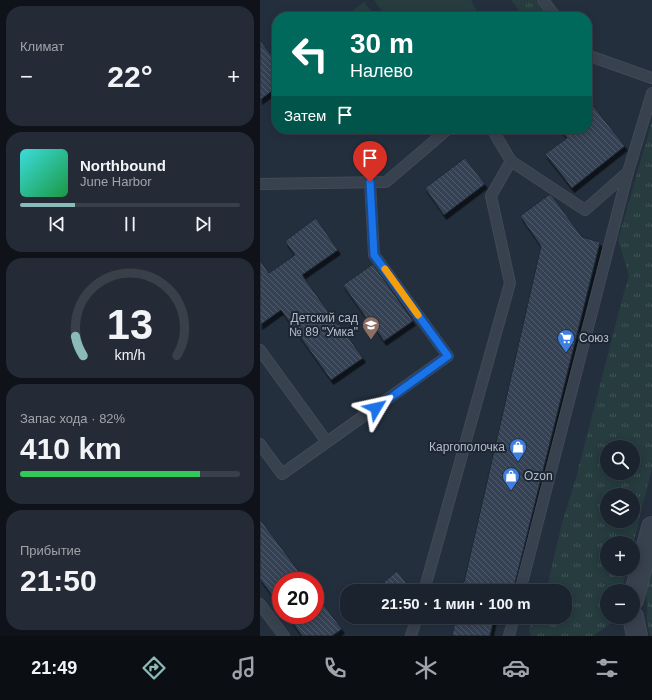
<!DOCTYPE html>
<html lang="ru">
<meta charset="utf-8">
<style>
body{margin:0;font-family:Arial,sans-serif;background:#242b36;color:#f1f3f6;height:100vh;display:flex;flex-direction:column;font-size:15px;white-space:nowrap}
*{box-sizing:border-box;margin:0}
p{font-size:13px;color:#a0a4aa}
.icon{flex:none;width:22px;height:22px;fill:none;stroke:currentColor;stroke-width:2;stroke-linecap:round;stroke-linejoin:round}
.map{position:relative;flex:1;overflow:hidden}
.sheet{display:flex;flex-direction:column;gap:6px;padding:6px;background:#0f1319;width:260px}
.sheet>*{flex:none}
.hud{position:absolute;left:12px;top:12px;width:320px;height:122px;border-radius:16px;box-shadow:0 2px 10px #0003,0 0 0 1px #39404a;background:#00695c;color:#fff;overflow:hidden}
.controls{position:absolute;left:340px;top:440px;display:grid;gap:8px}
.controls a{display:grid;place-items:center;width:40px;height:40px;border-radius:50%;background:#1b232e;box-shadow:0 2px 10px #0003,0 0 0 1px #39404a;font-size:20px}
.speed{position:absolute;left:12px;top:572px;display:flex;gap:8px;font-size:20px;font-weight:700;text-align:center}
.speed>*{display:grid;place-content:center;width:52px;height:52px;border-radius:50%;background:#1b232e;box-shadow:0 2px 10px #0003,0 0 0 1px #39404a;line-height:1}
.speed .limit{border:6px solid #d22;background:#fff;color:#111}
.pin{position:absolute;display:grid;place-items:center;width:34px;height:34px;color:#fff;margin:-41px -17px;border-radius:50% 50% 50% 0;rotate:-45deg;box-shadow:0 0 4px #0007}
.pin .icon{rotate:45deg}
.me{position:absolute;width:44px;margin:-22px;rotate:54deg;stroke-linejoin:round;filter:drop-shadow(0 0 3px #0008)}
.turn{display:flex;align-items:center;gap:14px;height:84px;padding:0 12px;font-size:18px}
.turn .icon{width:52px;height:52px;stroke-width:2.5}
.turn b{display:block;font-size:28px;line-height:34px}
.then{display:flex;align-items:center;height:38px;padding:0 12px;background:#0003;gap:8px;font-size:15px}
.big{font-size:30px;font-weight:800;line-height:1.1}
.sheet .widget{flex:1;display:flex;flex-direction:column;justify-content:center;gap:6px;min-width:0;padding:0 14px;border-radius:16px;background:#242b36}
.sheet .dial{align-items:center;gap:0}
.dial svg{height:104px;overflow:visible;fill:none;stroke:#39404a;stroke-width:7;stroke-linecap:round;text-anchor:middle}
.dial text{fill:#f1f3f6;stroke:none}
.song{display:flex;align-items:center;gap:12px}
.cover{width:48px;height:48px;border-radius:6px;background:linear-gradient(135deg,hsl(180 70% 55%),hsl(140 70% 35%))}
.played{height:4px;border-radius:2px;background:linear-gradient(90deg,#8bbbb9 25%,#39404a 25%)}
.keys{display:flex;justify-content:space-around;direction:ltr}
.heat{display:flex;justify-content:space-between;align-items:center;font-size:22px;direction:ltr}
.charge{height:6px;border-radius:3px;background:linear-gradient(90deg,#34c759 82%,#39404a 0)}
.trip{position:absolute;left:80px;top:584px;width:232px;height:40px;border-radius:16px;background:#1b232e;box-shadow:0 2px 10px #0003,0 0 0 1px #39404a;font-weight:800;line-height:40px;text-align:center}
.menu{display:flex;height:64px;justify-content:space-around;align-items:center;background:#0b0e12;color:#a0a4aa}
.menu .icon{width:28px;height:28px}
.menu .on{color:#8bbbb9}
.menu b{font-size:18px;color:#f1f3f6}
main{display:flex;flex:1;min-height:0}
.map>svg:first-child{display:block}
</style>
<main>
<section class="sheet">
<div class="widget"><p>Климат</p>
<div class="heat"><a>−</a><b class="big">22°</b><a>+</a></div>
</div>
<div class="widget">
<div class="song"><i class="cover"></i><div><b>Northbound</b><p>June Harbor</p></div></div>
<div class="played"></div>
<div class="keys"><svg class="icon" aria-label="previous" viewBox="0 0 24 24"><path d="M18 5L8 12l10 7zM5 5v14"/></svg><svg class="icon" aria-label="pause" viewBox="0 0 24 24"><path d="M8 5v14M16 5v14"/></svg><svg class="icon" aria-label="next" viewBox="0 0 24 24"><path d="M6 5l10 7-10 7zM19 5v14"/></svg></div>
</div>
<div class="widget dial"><svg viewBox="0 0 100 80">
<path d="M14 69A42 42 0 1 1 86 69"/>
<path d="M14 69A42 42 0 0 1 8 54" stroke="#8bbbb9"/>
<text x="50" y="56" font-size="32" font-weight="700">13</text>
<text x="50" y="72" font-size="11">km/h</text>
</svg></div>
<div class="widget"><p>Запас хода · 82%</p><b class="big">410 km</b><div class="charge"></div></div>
<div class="widget"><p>Прибытие</p><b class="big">21:50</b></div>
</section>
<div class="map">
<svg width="392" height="636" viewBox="0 0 392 636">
<defs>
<pattern id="grass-tufts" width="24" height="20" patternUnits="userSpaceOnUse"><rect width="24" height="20" fill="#263c3f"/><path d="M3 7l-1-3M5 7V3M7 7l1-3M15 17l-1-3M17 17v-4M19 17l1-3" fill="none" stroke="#435659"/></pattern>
<pattern id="building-back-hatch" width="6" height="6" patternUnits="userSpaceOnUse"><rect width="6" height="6" fill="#364354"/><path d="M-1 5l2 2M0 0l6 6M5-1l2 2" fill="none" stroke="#515c6b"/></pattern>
<filter id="shadow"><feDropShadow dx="2.5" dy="4.5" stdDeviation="0" flood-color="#0009"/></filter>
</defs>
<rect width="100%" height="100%" fill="#242f3e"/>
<g fill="url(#grass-tufts)" fill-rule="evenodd">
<polygon points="251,0 276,0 287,14 283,17 264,17"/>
<path d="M392 121V468L373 544V543H347V569H367L361 591H347V617H355L350 624 333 636H271L269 630 273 617H305V591H286L302 523 316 478 360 307 369 275 358 240ZM347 447H373V473H347ZM347 495H373V521H347Z"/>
<polygon points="392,547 392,636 390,636 387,620 387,601 383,587"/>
</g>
<g fill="#263c3f">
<polygon points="114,0 211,0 216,9 219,17 126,17"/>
<polygon points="104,2 116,17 84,17"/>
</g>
<g fill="url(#building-back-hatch)" stroke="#1f2835" filter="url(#shadow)">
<polygon points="0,40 17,63 17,87 0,100"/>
<polygon points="327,98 365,146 312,188 285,154 307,138 300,129 327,129"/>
<polygon points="205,158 225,184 184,215 165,188"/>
<polygon points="290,194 293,197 322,237 340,242 253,591 202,591 281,246 260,216"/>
<polygon points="56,218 78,250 42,275 78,325 79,324 103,358 71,380 21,310 0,325 0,260 9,273 35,255 25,241"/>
<polygon points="113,264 153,321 124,341 108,318 107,319 83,285"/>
<polygon points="0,519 46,581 21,581 21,607 0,579"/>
<polygon points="137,571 153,591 131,591 124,582"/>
<polygon points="55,593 82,629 72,636 42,636 27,615 55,615"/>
<polygon points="196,617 247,617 246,621 234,618 230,636 192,636"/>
</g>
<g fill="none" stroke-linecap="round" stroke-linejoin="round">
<g stroke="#414a57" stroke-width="12">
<g id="service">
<polyline points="283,0 295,16 295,17"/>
<polyline points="327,55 392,78"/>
<polyline points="251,161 325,210 368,172"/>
<polyline points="0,184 126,182 188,129"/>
<polyline points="0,350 67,442"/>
<polyline points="0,444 22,474 188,356 114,255 110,182"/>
<polyline points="164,591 250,283 231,196 251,161 232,129"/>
<polyline points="260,591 368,172 392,93"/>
<polyline points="0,604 24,636"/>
<polyline points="151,636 157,617"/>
<polyline points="249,636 254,617"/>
</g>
</g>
<g stroke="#414a57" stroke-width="22">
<g id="minor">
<polyline points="373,600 392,527"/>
<polyline points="373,617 377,636"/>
</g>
</g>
<use href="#service" stroke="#38414e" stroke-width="10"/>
<use href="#minor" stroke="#38414e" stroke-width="20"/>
</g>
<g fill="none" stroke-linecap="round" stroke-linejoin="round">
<g stroke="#114b97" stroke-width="10">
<polyline id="route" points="110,182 114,255 188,356 116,408"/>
</g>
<use href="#route" stroke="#1a73e8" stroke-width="7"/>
<polyline stroke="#f59e0b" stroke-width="7" points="125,269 158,315"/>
</g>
<defs>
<g id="school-pin" transform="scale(0.9)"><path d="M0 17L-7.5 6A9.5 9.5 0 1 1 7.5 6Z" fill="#8d6e63" stroke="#1d2633"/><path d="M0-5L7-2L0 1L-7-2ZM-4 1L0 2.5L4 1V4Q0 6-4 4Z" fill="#fff"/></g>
<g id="supermarket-pin" transform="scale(0.9)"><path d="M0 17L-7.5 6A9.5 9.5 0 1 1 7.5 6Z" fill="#3f7fe0" stroke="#1d2633"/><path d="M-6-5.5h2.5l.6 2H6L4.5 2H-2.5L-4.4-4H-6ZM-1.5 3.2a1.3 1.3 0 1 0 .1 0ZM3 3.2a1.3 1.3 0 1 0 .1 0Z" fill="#fff"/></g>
<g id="shop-pin" transform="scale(0.9)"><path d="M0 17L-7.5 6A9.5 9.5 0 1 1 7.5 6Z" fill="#3f7fe0" stroke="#1d2633"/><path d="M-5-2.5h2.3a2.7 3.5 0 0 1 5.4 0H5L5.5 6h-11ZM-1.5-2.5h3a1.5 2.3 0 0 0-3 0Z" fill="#fff"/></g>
</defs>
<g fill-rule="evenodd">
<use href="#school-pin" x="111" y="325"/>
<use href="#supermarket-pin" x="306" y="338"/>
<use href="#shop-pin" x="258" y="447"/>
<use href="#shop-pin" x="251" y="476"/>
</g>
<g text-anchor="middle" stroke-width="4" stroke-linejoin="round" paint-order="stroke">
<g font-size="12" fill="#b4bcc9" stroke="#1d2633" text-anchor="end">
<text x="98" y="322">Детский сад<tspan x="98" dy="14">№ 89 "Умка"</tspan></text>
<text x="319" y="342" text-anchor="start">Союз</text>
<text x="245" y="451">Каргополочка</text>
<text x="264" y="480" text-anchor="start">Ozon</text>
</g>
</g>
</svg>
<div class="controls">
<a><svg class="icon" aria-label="search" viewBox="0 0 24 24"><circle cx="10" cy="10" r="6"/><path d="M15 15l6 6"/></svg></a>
<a><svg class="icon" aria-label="layers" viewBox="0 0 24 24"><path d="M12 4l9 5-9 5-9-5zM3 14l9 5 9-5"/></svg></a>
<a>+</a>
<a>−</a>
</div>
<div class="speed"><div class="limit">20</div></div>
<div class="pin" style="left:110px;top:182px;background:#d93025"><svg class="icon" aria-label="arrive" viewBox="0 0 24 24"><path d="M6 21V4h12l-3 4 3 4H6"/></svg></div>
<svg class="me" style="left:116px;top:408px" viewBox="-20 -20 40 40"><path d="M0-17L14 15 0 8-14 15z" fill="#1a73e8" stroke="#fff" stroke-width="4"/></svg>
<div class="trip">21:50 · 1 мин · 100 m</div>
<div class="hud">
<div class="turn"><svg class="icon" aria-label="left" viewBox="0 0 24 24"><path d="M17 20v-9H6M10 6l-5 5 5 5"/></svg><div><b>30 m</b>Налево</div></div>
<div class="then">Затем<svg class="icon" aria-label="arrive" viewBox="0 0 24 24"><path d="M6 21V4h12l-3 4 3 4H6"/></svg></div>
</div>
</div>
</main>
<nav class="menu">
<b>21:49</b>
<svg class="icon on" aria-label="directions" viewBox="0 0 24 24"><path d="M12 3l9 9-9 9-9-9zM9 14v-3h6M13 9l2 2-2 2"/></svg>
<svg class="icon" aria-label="music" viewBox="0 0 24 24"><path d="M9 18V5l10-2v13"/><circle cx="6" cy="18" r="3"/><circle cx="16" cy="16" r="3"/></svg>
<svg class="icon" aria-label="phone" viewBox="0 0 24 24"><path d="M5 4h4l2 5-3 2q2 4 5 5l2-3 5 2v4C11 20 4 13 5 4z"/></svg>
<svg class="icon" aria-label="climate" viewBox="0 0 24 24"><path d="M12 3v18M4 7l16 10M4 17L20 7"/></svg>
<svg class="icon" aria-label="car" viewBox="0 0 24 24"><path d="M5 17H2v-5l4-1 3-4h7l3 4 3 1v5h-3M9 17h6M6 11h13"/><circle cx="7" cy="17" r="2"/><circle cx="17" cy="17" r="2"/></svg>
<svg class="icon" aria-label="filters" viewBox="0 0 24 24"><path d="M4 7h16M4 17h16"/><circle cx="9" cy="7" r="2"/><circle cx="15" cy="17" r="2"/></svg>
</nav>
